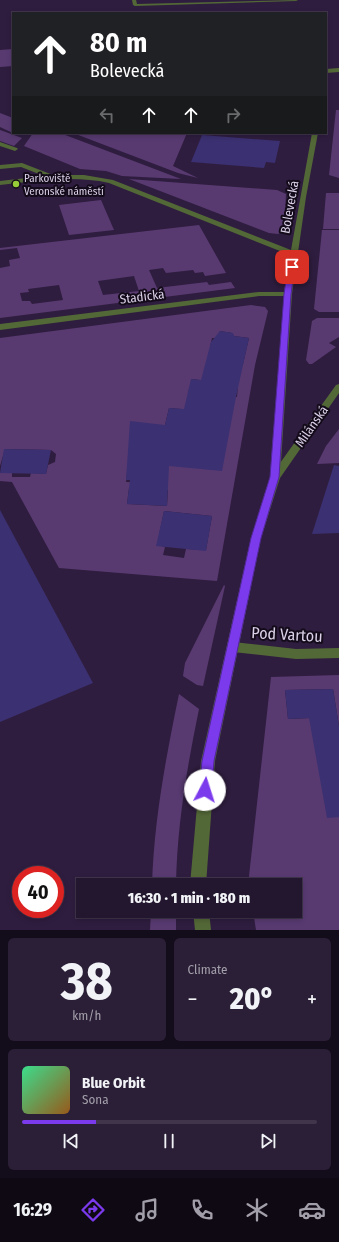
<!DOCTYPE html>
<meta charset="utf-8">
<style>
body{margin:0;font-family:"Fira Sans Condensed",sans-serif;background:#2b1f37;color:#f1f3f6;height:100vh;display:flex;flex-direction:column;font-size:15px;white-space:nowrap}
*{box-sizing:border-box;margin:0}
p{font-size:13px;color:#a39faa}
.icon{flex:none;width:22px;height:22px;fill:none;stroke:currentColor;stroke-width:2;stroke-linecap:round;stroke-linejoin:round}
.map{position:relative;height:930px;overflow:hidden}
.details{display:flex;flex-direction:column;gap:8px;padding:8px;background:#130c1a;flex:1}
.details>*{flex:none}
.guide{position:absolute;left:12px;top:12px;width:315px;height:122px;border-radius:0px;box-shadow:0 2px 6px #0003,0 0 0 1px #40354b;background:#202124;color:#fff;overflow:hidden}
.speed{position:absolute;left:12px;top:866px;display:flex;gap:8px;font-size:20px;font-weight:700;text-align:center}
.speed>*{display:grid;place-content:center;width:52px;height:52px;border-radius:50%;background:#23162f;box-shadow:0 2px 6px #0003,0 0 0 1px #40354b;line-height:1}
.speed .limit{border:6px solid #d22;background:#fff;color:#111}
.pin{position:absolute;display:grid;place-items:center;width:34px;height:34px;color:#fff;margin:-17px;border-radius:8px;box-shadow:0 2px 6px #0006}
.me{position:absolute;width:44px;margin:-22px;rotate:5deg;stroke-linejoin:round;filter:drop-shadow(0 0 3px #0008)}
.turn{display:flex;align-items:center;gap:14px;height:84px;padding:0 12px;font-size:18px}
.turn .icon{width:52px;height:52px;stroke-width:2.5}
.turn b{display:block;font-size:28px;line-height:34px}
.lanes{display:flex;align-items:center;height:38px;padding:0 12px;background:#0003;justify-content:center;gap:20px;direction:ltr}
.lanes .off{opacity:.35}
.big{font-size:30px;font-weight:800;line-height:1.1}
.details .card{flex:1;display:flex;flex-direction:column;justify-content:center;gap:6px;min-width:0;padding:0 14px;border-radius:6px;background:#2b1f37}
.details .dial{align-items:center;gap:0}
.dial b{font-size:52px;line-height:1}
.song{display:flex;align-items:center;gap:12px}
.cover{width:48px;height:48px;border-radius:6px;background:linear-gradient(135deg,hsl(150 70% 55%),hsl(30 70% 35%))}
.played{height:4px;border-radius:2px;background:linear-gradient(90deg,#7c3aed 25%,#40354b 25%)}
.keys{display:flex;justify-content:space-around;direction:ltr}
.heat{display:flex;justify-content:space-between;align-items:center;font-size:22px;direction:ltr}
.details .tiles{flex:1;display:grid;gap:8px;grid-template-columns:1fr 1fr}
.card:last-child{grid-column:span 2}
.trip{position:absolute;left:76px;top:878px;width:226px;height:40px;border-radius:0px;background:#23162f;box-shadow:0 2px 6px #0003,0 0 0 1px #40354b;font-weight:800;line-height:40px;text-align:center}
.tabs{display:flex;height:64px;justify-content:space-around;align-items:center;background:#0e0913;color:#a39faa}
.tabs .icon{width:28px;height:28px}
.tabs .selected{color:#7c3aed}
.tabs b{font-size:18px;color:#f1f3f6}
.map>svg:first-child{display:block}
</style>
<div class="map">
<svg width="339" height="930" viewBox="0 0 339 930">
<rect width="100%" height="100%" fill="#2f1d3f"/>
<g fill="#583a71" fill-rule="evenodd">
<polygon points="13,49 13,66 0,67 0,50"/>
<polygon points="336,110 339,110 339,178 329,175"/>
<polygon points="0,113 13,118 13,133 0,127"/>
<polygon points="0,130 22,138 14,146 0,141"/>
<polygon points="33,133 60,133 181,179 122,176 106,171 80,169 24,146"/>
<polygon points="73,133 187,133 173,166 198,178 178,173"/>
<polygon points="129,179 277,190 286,194 284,231 278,234 269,233"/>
<polygon points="326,193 339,193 339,229 323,229"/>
<polygon points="101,200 114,230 69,235 59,205"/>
<path d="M199 225 226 273 205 276 203 272 195 273 193 270 166 273 163 268 149 270 157 288 207 282 209 285 231 282 235 288 0 318V268L10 266 9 260 20 258 17 248 0 250V248ZM134 276 139 291 103 295 98 281ZM59 285 63 300 32 304 30 301H22L20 293 29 292 28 289Z"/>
<polygon points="322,230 339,230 339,312 319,312 314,309"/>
<path d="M251 305 265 307 268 311 255 365 217 581 59 568 12 482 0 481V473H12V477H30L31 473 46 474 48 465 55 462 56 454 51 450 5 449 0 466V338ZM220 331 232 333 234 336 249 338 243 364 211 362 214 348 210 347 212 338H217ZM192 379 238 385 237 397 188 393ZM169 408 193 410 164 429ZM127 472 159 483 126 482ZM129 488 168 490 167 506 127 504ZM164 511 212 516 206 550 186 549 184 558 163 555 165 547 157 545Z"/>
<polygon points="317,318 339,318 339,337 329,343 336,347 312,364 309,364 306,360 312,321"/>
<polygon points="339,429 339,463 317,464 326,446"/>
<polygon points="224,585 225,586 203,686 197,685 183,676 185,663"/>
<polygon points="339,675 339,726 333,689 285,690 288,719 311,718 339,794 339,930 256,930 253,911 295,911 295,885 250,885 249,876 271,677"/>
<path d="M179 694 199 709C187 767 177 826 176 885H152C154 820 166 757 179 694Z"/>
<polygon points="151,911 176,911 176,930 150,930"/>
</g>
<g fill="#3b3071">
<polygon points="202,135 280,141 275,163 266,162 264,168 191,162"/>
<polygon points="220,331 233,333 234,336 249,338 236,397 222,471 169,466 167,506 127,504 130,480 126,480 130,421 165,425 169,408 184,409 191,379 201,380 211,342"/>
<polygon points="4,449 51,450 46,474 0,473"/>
<polygon points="334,465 339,466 339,533 312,534"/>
<polygon points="0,510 93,683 0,722"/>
<polygon points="164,511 212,516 206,551 156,546"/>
<polygon points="333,689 339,726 339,817 327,818 309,718 288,719 285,690"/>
</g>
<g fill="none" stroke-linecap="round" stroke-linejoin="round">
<polygon fill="#536837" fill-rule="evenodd" points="0,142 17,148 18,149 15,151 0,146"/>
<g fill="#536837" fill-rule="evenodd">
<polygon points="132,0 136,0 137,4 298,0 296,1 135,6 133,5"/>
<polygon points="339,68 339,72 326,73 326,69"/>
<path d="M312 133H318L306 197 292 294 280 477 279 479 275 480 270 477 284 296H259L0 330V324L259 292H284L290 255 109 183C73 175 37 181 0 185V181L44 176 21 167 0 169V165L22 163 53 175H84L113 180 291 250Z"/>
<polygon points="233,642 296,649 339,648 339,658 296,659 233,652 229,651 227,647 229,643"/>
</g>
<g fill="#536837" fill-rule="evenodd">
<polygon points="339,384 339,393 280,478 261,538 215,761 206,885 190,885 201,761 251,538 270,477 336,385"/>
<polygon points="193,911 209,911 211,930 195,930"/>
</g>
</g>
<polygon fill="#7c3aed" stroke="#51269a" points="292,265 295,267 291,294 279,477 261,538 214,761 212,790 210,794 205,796 201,794 199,790 202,761 251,538 270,477 284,294 288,267"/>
<circle fill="#97cc39" stroke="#130b1a" stroke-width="1.5" cx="16" cy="184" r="4"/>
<g text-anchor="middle" stroke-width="4" stroke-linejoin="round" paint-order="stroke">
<g font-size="11" fill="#dbd0e7" stroke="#130b1a" text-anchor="start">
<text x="24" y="182">Parkoviště<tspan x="24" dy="13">Veronské náměstí</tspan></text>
</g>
<g font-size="13" fill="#dbd0e7" stroke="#130b1a">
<text transform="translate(289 207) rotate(-80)" y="5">Bolevecká</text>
<text transform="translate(142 296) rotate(-7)" y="5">Stadická</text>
<text transform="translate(311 426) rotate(-55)" y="5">Milánská</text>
</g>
<g font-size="16" fill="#dbd0e7" stroke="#130b1a">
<text transform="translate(287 634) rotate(3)" y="6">Pod Vartou</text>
</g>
</g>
</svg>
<div class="speed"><div class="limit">40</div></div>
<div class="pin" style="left:292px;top:267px;background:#d93025"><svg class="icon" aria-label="arrive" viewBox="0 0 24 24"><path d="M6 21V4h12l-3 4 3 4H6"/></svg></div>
<svg class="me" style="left:205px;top:790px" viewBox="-20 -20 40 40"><circle r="19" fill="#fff"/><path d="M0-13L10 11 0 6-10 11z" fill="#7c3aed"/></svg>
<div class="trip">16:30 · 1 min · 180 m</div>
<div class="guide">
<div class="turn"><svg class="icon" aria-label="ahead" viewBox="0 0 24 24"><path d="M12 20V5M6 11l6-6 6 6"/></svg><div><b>80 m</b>Bolevecká</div></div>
<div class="lanes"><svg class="icon off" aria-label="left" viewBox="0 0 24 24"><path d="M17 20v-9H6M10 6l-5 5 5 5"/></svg><svg class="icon" aria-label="ahead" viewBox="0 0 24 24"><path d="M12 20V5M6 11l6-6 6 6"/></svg><svg class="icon" aria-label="ahead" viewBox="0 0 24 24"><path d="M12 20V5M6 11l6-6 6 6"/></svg><svg class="icon off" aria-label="right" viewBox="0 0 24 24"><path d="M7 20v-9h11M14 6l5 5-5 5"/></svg></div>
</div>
</div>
<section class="details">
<div class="tiles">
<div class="card dial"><b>38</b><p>km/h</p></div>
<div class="card"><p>Climate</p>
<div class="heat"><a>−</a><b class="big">20°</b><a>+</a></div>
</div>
<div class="card">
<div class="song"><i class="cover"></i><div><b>Blue Orbit</b><p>Sona</p></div></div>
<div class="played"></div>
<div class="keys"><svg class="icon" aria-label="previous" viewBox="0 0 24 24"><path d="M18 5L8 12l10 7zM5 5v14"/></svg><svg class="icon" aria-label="pause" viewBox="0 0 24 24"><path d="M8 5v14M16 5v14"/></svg><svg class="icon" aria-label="next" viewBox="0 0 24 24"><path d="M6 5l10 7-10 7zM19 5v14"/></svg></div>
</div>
</div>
</section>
<nav class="tabs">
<b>16:29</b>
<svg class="icon selected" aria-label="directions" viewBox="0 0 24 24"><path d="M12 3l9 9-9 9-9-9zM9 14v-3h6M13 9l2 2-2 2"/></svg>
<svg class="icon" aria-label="music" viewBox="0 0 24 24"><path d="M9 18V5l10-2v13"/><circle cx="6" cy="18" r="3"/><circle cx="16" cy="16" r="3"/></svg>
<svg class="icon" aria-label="phone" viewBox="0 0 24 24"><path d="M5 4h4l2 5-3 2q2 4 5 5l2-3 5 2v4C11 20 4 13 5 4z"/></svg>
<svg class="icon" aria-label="climate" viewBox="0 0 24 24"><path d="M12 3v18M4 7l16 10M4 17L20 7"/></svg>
<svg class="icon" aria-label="car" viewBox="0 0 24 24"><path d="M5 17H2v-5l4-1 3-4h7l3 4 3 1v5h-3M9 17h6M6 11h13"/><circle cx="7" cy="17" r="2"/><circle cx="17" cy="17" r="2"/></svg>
</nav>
